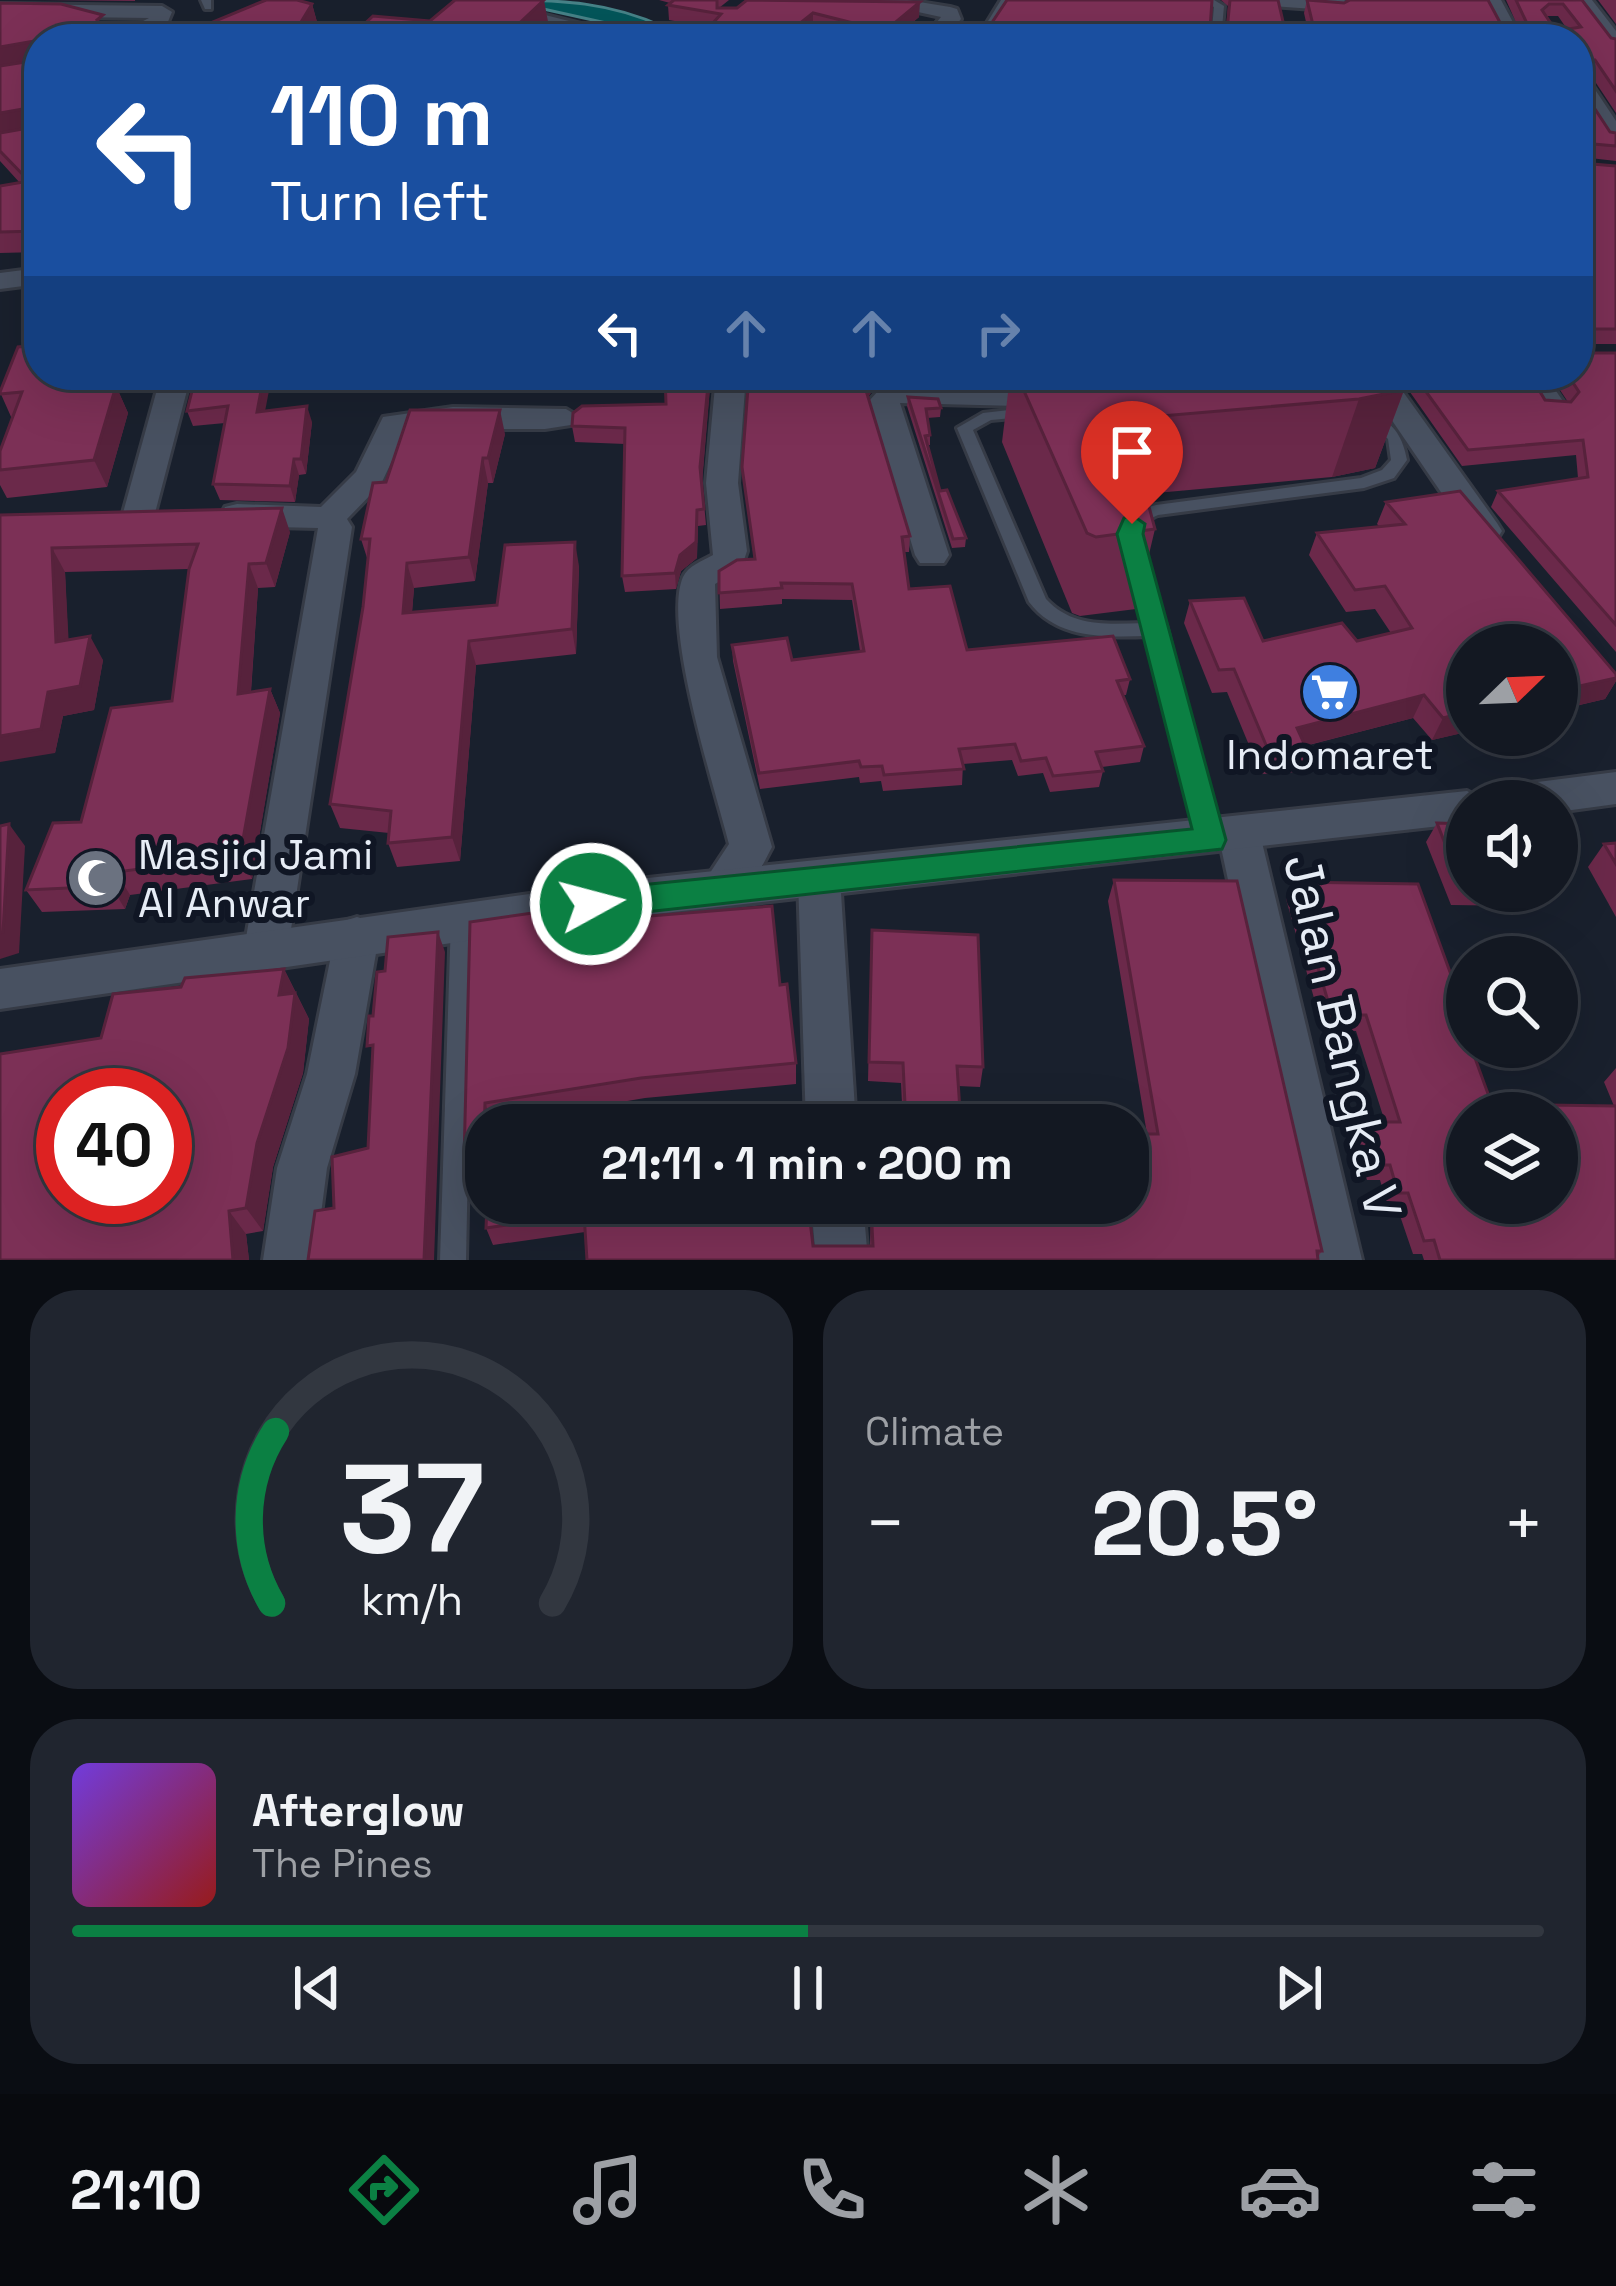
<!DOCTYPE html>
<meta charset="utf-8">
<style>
body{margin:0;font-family:"Space Grotesk",sans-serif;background:#20252f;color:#f1f3f6;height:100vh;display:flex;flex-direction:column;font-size:45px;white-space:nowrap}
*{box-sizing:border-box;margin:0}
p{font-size:39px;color:#9da0a5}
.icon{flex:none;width:66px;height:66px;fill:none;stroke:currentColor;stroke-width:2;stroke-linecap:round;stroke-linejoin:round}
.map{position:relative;height:1260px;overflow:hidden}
.drawer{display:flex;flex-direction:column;gap:30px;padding:30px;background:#0a0d13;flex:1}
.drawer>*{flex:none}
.guide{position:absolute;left:24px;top:24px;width:1569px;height:366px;border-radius:48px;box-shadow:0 12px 48px #0002,0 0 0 3px #323740;background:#1a4fa0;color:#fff;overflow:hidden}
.needle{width:78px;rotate:67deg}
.tools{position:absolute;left:1446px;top:624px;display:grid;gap:24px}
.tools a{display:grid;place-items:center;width:132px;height:132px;border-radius:50%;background:#131822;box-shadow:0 12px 48px #0002,0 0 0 3px #323740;font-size:60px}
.speed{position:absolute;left:36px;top:1068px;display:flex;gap:24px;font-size:60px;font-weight:700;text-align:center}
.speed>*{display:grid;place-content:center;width:156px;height:156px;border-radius:50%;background:#131822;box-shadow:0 12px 48px #0002,0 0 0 3px #323740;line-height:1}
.speed .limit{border:18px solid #d22;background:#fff;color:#111}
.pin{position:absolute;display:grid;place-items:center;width:102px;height:102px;color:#fff;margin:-123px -51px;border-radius:50% 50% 50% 0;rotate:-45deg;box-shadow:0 0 12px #0007}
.pin .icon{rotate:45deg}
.me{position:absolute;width:132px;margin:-66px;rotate:83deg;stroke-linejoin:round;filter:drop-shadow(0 0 9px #0008)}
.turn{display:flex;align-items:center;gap:42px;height:252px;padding:0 48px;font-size:54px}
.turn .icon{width:156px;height:156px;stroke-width:2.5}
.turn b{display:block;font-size:84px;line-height:102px}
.lanes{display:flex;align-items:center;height:114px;padding:0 48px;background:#0003;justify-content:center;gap:60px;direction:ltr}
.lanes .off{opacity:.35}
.big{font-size:90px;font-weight:700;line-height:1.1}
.drawer .widget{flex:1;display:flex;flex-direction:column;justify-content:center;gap:18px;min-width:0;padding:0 42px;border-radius:48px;background:#20252f}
.drawer .dial{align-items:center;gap:0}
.dial svg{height:312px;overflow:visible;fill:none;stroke:#323740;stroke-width:7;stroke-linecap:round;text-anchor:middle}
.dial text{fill:#f1f3f6;stroke:none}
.song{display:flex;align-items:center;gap:36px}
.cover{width:144px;height:144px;border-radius:18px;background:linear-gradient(135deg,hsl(260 70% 55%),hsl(0 70% 35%))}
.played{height:12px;border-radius:6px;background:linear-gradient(90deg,#0b8043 50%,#323740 50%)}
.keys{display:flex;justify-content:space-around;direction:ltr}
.heat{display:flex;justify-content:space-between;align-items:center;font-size:66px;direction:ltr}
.drawer .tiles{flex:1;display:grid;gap:30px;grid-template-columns:1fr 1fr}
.widget:last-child{grid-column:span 2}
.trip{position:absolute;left:465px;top:1104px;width:684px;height:120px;border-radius:48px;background:#131822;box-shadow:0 12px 48px #0002,0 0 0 3px #323740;font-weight:700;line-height:120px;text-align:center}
.tab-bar{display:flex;height:192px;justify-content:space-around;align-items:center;background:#080a0e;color:#9da0a5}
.tab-bar .icon{width:84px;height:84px}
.tab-bar .on{color:#0b8043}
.tab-bar b{font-size:54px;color:#f1f3f6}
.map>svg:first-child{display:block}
</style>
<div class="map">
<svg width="1616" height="1260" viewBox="0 0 1616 1260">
<rect width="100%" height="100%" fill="#19202d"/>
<path fill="#03565a" stroke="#478388" stroke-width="3" d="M503 0C561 0 610 2 664 27L667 35 643 39 638 30Z"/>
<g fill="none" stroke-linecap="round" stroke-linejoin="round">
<g stroke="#363b46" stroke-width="6">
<g id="service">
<polygon points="201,0 211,0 211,9 205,9"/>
<polygon points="1001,0 1011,0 987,39 977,39"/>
<polygon points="1201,0 1214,0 1224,6 1221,39 1211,39 1214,7"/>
<polygon points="529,11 581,24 598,39 587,39 575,28 526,16 526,12"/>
<path d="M1028 408 1033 410V416L991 420 973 430 1046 599C1073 628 1108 624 1145 623L1128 557 1137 551 1143 553 1167 629 1220 838 1217 844 1210 846 1203 844 1200 838 1148 636C1105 637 1058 640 1029 602L957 428 983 413Z"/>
<path d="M1374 414C1395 424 1403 438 1407 460L1394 478 1364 488 1158 515C1147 519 1142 528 1132 530L1124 525 1135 511 1156 505 1361 478 1382 470 1391 460 1388 439 1366 419Z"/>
<polygon points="462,911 470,913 473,920 466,1260 440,1260 451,920 454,913"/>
</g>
</g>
<g stroke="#363b46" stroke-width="6">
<g id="minor">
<polygon points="863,0 907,0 950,7 957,9 961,19 944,39 923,39 941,17"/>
<polygon points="1262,0 1344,0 1351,5 1341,11 1272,6"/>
<polygon points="1481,0 1501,0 1522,39 1502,39"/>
<polygon points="1572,0 1592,0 1616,31 1616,50 1609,48"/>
<polygon points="0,4 162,6 172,12 167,24 134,39 108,39 149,18 0,16"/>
<polygon points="1578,75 1586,76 1616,121 1616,145 1608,143 1578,97"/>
<polygon points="39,268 39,284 0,289 0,273"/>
<polygon points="161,375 191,375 155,513 151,520 127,520 123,513"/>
<path d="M716 375H746L738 483 747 551 741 569 715 584 717 657 772 847C758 874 740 913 706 901L700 888 729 844C715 789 662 625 683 577 688 566 702 561 713 555L706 483Z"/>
<polygon points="878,375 908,375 908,384 1052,389 1067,398 1052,407 900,403 949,555 944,563 920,563 915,555 869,401 879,390"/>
<polygon points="1361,375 1391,375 1497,523 1502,531 1497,539 1473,539"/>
<polygon points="1515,375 1545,375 1567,407 1563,413 1541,413"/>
<polygon points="453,407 566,409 581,418 577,424 545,429 407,429 381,484 347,519 352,527 288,949 282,963 266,969 250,963 244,949 318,528 237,526 225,523 221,515 225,507 237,504 321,507 356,472 383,417"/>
<polygon points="1240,821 1255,826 1261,838 1362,1260 1310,1260 1219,838 1225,826"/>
<polygon points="819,860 834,865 840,878 856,1125 806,1125 798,878 804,865"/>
<polygon points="357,917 373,922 379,936 355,1074 327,1168 315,1260 263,1260 277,1168 307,1074 335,936 341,922"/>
<polygon points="811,1203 863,1203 868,1260 816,1260"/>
</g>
</g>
<g stroke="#363b46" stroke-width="6">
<g id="tertiary">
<polygon points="1616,772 1616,804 1557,812 1557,801 1495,801 1501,790 1515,785"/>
<polygon points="1467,791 1484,801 1467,801 1467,823 629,917 0,1009 0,969 629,880"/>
</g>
</g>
<use href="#service" fill="#485161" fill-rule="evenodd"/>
<use href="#minor" fill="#485161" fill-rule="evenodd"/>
<use href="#tertiary" fill="#485161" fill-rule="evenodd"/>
</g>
<g fill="#6b294a" fill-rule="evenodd">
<polygon points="41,0 135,0 135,1"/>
<polygon points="455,0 551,38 348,39 430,21"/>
<polygon points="659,0 729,0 719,8 919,17 893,39 854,39 813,28 800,39 717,39 714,38 713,28 669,20 668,5 670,3"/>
<path d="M1221 0H1278L1285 30 1308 31 1304 13 1307 0 1519 29 1506 0H1582L1611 38 1616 39V113L1590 74 1580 72V86L1610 132 1616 133V161L1581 157V163L1616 166V344H1582V353H1616V652L1491 507 1498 491 1578 478 1576 455 1462 466 1398 375H1530L1545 400 1568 402 1550 375H1578V39L1210 29H1226L1228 6ZM1547 16H1558L1567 29 1556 31Z"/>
<polygon points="1598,0 1616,0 1616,24"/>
<polygon points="0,3 107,25 177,37 312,4 317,22 307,39 39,39 39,252 0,253 0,186 20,183 0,161"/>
<polygon points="39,375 116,375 112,386 116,386 128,413 107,487 7,498 0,485 0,451 12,419 0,392"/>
<polygon points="196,375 265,411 312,422 306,474 299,475 295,502 220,500 213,484 225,423 193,426 187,411"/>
<polygon points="665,375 711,375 702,481 706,525 698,526 697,558 681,571 676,589 625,592 622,576 625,444 575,442 572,426 666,404"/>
<polygon points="910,375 1393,375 1404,390 1375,468 1332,477 1145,494 1155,529 1136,609 1080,616 1072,613 1002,442 1009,385 913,380"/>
<polygon points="874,388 868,397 910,536 909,552 904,552 909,589 967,650 1130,679 1126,695 1123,695 1144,746 1140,762 1102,767 1103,771 1099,787 1050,792 1043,773 1018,776 1012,760 963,764 962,785 883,791 881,781 860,783 859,777 760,789 733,661 732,645 792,660 860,651 852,600 782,599 782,604 720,609 719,571 754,559 742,467"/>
<polygon points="908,397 941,408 940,417 927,418 930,435 930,445 928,445 940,491 966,538 965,547 952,548 907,406"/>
<polygon points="505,434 493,483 488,483 475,581 414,588 412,612 497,605 579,566 576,654 476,665 460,861 397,867 388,843 389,833 340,828 330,804 363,607 368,561 361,539 386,482"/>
<polygon points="1386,502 1616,674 1616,681 1605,699 1432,740 1413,718 1305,746 1307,750 1298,772 1261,774 1227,692 1212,693 1184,623 1190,601 1263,641 1357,641 1391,633 1375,609 1346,612 1309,555 1317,533 1380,527 1377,524"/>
<polygon points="0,515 290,532 275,587 258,588 251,692 270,689 280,713 252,879 130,895 125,909 42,912 26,890 81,822 172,701 189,569 65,572 68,640 103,660 94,710 63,716 55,753"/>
<polygon points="1437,823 1467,824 1467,891 1546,891 1536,906 1451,905 1426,842"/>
<polygon points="1604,844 1616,864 1616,917 1588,867"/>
<polygon points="1114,880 1322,1251 1317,1258 587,1260 585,1232 493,1245 486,1228 487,1203 680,1203 680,1209 813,1246 870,1246 871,1207 907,1207 907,1203 1128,1203 1147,1134 1108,901"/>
<polygon points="1293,882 1466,1016 1462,1023 1467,1113 1557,1203 1557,1113 1541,1113 1548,1105 1614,1106 1604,1082 1616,1068 1616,1260 1424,1260 1422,1254 1413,1254 1397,1207 1388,1207 1380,1180 1367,1180 1355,1137 1365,1122 1385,1122 1356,1031 1323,1030 1286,899"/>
<polygon points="641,917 780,985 796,1063 796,1084 645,1098 486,1125 486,1178 472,1180 464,1160 470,922"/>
<polygon points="871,950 983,1067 980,1087 958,1086 961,1125 903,1125 901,1083 868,1081"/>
<polygon points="284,969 309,1019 303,1073 273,1167 263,1231 246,1234 249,1260 0,1260 101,1038 181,987"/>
</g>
<g fill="#57223c">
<polygon points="544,0 551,38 511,39 510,32"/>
<polygon points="920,2 919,17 893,39 885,39 885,31"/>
<polygon points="312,4 317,22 307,39 276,39"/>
<polygon points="813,13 813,28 800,39 785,39 784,36"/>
<polygon points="486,29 488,39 434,39 436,38"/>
<polygon points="34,41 39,60 0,66 0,47"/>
<polygon points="34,107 39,127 0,134 0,113"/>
<polygon points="95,375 116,375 103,415 91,389"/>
<polygon points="264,375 272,375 262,427 257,412"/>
<polygon points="709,375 711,375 702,483 700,467"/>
<polygon points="874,375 874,388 865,402 865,387"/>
<polygon points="116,386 128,413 107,487 94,460"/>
<polygon points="1404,390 1375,468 1332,477 1359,399"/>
<polygon points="307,406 312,422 306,474 301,459"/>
<polygon points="500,410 505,434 493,483 488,458"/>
<polygon points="483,458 488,483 475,581 469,557"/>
<polygon points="294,459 299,475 295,502 290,486"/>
<polygon points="282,508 290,532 275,587 266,563"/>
<polygon points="697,510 697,558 681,571 676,589 675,573"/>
<polygon points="575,542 579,566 576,654 572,629"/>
<polygon points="52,548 65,572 70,666 56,642"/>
<polygon points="407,563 414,588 410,637 403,613"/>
<polygon points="249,564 258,588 249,717 238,694"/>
<polygon points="90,636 103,660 94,710 63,716 55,753 0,762 0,736 48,692"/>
<polygon points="469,641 476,665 460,861 452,837"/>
<polygon points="1616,678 1616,681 1605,699 1557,710 1557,691"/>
<polygon points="270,689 280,713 252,879 240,856"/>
<polygon points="1424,695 1413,718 1288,750 1297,728"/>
<polygon points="1467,712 1467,732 1432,740 1443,718"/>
<polygon points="9,824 25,846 19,953 0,959 0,933"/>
<polygon points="116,872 130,895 125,909 111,886"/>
<polygon points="438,932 445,952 434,1260 424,1260"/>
<polygon points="284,969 309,1019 303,1073 273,1167 263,1231 246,1208"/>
<polygon points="485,1103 493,1124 486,1125 486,1166 483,1158"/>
<polygon points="229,1211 246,1234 249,1260 233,1260"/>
</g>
<g fill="#7c3056" stroke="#57223c" stroke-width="3" fill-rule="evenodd">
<polygon points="266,0 297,0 312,4 298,27 275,38 278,39 39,39 39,231 0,232 0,186 29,181 0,151 0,133 34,127 34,107 0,113 0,66 32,61 34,41 0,47 0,3 61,4 103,15 97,20 101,25 133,23 177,37"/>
<polygon points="455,0 544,0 510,32 486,29 434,39 348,39 373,16 430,21"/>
<polygon points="674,0 717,0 717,8 737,8 747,0 920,2 885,31 813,13 784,36 713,23 721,14 668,5"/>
<path d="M1007 0H1212L1210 29 1227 30 1230 0H1278L1285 30 1308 31 1313 25 1307 0 1344 3 1350 0H1488L1503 28 1530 30 1516 0H1582L1611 38 1616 39V91L1595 60 1580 59V86L1610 132 1616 133V146L1581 143V163L1616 166V329H1582V353H1616V625L1498 491 1588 477 1583 440 1468 450 1414 375H1530L1545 400 1571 402 1579 392 1568 375H1578V39H981ZM1549 4H1563L1581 27 1556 31 1542 10Z"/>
<polygon points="39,345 39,375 95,375 91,389 116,386 94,460 0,470 0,451 22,392 0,394 0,392 18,347"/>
<polygon points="196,375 264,375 257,412 307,406 301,459 294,459 290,486 213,484 228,406 187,411"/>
<polygon points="665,375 709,375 700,467 704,509 697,510 696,542 680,555 675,573 622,576 625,428 572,426 573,413 582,406 666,404"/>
<polygon points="749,375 874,375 865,387 910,536 902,537 909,589 950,586 967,650 1113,636 1130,679 1117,681 1144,746 1096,752 1103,771 1053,776 1046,758 1021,761 1015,744 959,749 964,769 884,775 882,766 861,767 859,761 759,773 732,645 787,638 792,660 864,651 852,584 781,583 782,588 719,593 719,571 737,560 755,559 742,467"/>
<polygon points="1017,375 1393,375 1404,390 1359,399 1114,420 1141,477 1155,529 1096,537 1087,533"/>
<polygon points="908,397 938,399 941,408 926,409 930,435 925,436 940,491 947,490 966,538 953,539"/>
<polygon points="410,410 500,410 488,458 483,458 469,557 407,563 403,613 497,605 505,545 575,542 572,629 469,641 452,837 388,843 391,811 330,804 363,607 370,539 361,539 373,483 386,482"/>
<polygon points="1460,491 1616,674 1616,678 1557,691 1557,645 1467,645 1467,712 1443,718 1424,695 1297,728 1307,750 1269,752 1234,669 1219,670 1190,601 1244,598 1263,641 1342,623 1357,641 1412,628 1385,586 1355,590 1317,533 1405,524 1386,502"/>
<polygon points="282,508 266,563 249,564 238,694 270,689 240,856 116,872 111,886 26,890 53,823 81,822 111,708 172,701 189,569 198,544 52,548 56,642 90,636 80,686 48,692 41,729 0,736 0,515"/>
<polygon points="1437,823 1467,824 1467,887 1462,887"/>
<polygon points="9,824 3,932 0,933 0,826"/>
<polygon points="1616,843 1616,864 1604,844"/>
<polygon points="1114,880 1237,881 1322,1251 1317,1251 1318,1260 587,1260 584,1214 486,1228 487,1203 679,1203 679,1209 808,1203 813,1246 873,1246 871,1207 910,1207 910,1203 1128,1203 1128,1134 1158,1134"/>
<polygon points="1293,882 1418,884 1466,1016 1459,1016 1467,1038 1467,1047 1471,1047 1495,1113 1467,1113 1467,1203 1557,1203 1557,1142 1563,1142 1557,1127 1557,1113 1551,1113 1548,1105 1616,1106 1616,1260 1440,1260 1434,1240 1424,1241 1408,1193 1398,1193 1390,1165 1377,1165 1365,1122 1400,1122 1366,1015 1332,1015"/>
<polygon points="638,898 639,917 772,906 780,985 787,984 796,1063 641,1078 485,1103 483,1158 464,1160 470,922"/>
<polygon points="872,930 978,935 983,1067 957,1066 961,1125 906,1125 903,1063 869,1062"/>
<polygon points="438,932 424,1260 308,1260 315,1211 334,1208 332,1157 368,1148 373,1045 367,1046 369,1016 373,1016 377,972 385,971 388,937"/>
<path d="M284 969 279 995 295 993 288 1048 257 1143 246 1208 229 1211 233 1260H0V1054L101 1038 113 994 181 987 185 978ZM63 1095H165V1197H63Z"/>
</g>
<polygon fill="#0b8043" stroke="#07532c" stroke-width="3" points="1132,515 1145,524 1143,534 1226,840 1222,849 591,918 580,914 575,904 580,894 591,890 1192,829 1117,534 1124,518"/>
<defs>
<g id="supermarket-disc" transform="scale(3)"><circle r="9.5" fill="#3f7fe0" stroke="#101624"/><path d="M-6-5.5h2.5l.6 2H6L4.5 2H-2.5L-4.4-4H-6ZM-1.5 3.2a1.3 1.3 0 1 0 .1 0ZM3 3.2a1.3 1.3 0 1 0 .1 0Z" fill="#fff"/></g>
<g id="mosque-disc" transform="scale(3)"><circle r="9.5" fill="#6b7280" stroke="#101624"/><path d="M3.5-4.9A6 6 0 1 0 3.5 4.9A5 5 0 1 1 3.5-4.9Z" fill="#fff"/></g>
</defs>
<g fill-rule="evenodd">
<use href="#supermarket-disc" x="1330" y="692"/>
<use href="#mosque-disc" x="96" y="878"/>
</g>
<g text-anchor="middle" stroke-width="12" stroke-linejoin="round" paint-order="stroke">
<g font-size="42" fill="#e6ecf5" stroke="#101624">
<text x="1330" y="769">Indomaret</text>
<text x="138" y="869" text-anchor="start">Masjid Jami<tspan x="138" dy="48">Al Anwar</tspan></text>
</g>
<g font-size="51" fill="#e6ecf5" stroke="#101624">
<text transform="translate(1343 1036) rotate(77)" y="18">Jalan Bangka V</text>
</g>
</g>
</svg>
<div class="tools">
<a><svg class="needle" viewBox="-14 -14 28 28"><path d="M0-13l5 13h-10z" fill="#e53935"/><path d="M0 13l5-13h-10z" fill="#9da0a5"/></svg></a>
<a><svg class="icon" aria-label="sound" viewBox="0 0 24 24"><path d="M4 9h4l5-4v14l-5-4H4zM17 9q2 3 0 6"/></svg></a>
<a><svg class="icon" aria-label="search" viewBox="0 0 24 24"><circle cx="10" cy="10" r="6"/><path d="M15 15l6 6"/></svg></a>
<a><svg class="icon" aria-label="layers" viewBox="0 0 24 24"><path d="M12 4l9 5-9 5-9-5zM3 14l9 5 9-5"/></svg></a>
</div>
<div class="speed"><div class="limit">40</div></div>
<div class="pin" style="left:1132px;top:524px;background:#d93025"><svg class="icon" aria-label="arrive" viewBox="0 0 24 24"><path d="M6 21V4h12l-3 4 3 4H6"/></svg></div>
<svg class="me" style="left:591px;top:904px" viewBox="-20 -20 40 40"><circle r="17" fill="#0b8043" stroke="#fff" stroke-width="3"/><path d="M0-11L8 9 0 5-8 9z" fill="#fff"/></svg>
<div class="trip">21:11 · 1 min · 200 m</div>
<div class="guide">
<div class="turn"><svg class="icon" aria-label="left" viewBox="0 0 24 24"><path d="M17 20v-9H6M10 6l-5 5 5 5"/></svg><div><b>110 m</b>Turn left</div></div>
<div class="lanes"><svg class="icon" aria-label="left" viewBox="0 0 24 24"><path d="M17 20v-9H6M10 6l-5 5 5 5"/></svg><svg class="icon off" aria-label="ahead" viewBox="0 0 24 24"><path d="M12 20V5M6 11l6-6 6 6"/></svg><svg class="icon off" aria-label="ahead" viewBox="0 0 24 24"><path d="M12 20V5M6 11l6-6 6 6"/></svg><svg class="icon off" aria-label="right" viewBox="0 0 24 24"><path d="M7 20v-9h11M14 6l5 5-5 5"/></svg></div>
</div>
</div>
<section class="drawer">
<div class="tiles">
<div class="widget dial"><svg viewBox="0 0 100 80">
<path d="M14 69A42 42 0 1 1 86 69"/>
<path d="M14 69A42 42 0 0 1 15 25" stroke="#0b8043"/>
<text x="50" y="56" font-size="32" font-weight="700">37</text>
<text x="50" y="72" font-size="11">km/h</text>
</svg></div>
<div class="widget"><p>Climate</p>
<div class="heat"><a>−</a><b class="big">20.5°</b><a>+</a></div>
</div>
<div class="widget">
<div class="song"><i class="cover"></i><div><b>Afterglow</b><p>The Pines</p></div></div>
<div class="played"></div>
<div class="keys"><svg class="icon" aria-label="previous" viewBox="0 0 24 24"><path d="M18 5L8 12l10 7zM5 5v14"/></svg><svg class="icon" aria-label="pause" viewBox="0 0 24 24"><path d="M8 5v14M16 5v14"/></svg><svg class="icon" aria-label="next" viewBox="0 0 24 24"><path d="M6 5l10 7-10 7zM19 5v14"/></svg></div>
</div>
</div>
</section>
<nav class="tab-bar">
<b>21:10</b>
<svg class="icon on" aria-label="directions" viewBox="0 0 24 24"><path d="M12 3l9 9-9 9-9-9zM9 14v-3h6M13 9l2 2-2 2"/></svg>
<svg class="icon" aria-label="music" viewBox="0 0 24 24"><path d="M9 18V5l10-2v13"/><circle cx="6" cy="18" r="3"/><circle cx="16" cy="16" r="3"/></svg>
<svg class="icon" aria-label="phone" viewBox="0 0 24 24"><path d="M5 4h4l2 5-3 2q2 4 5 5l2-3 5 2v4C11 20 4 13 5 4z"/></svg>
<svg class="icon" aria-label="climate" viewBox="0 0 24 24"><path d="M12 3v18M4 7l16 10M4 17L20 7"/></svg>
<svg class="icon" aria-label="car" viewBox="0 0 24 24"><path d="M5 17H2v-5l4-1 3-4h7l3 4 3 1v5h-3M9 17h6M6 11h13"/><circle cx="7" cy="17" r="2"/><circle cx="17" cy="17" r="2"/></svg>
<svg class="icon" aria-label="filters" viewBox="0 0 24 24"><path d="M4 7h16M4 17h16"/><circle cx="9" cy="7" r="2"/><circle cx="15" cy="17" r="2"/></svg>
</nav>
